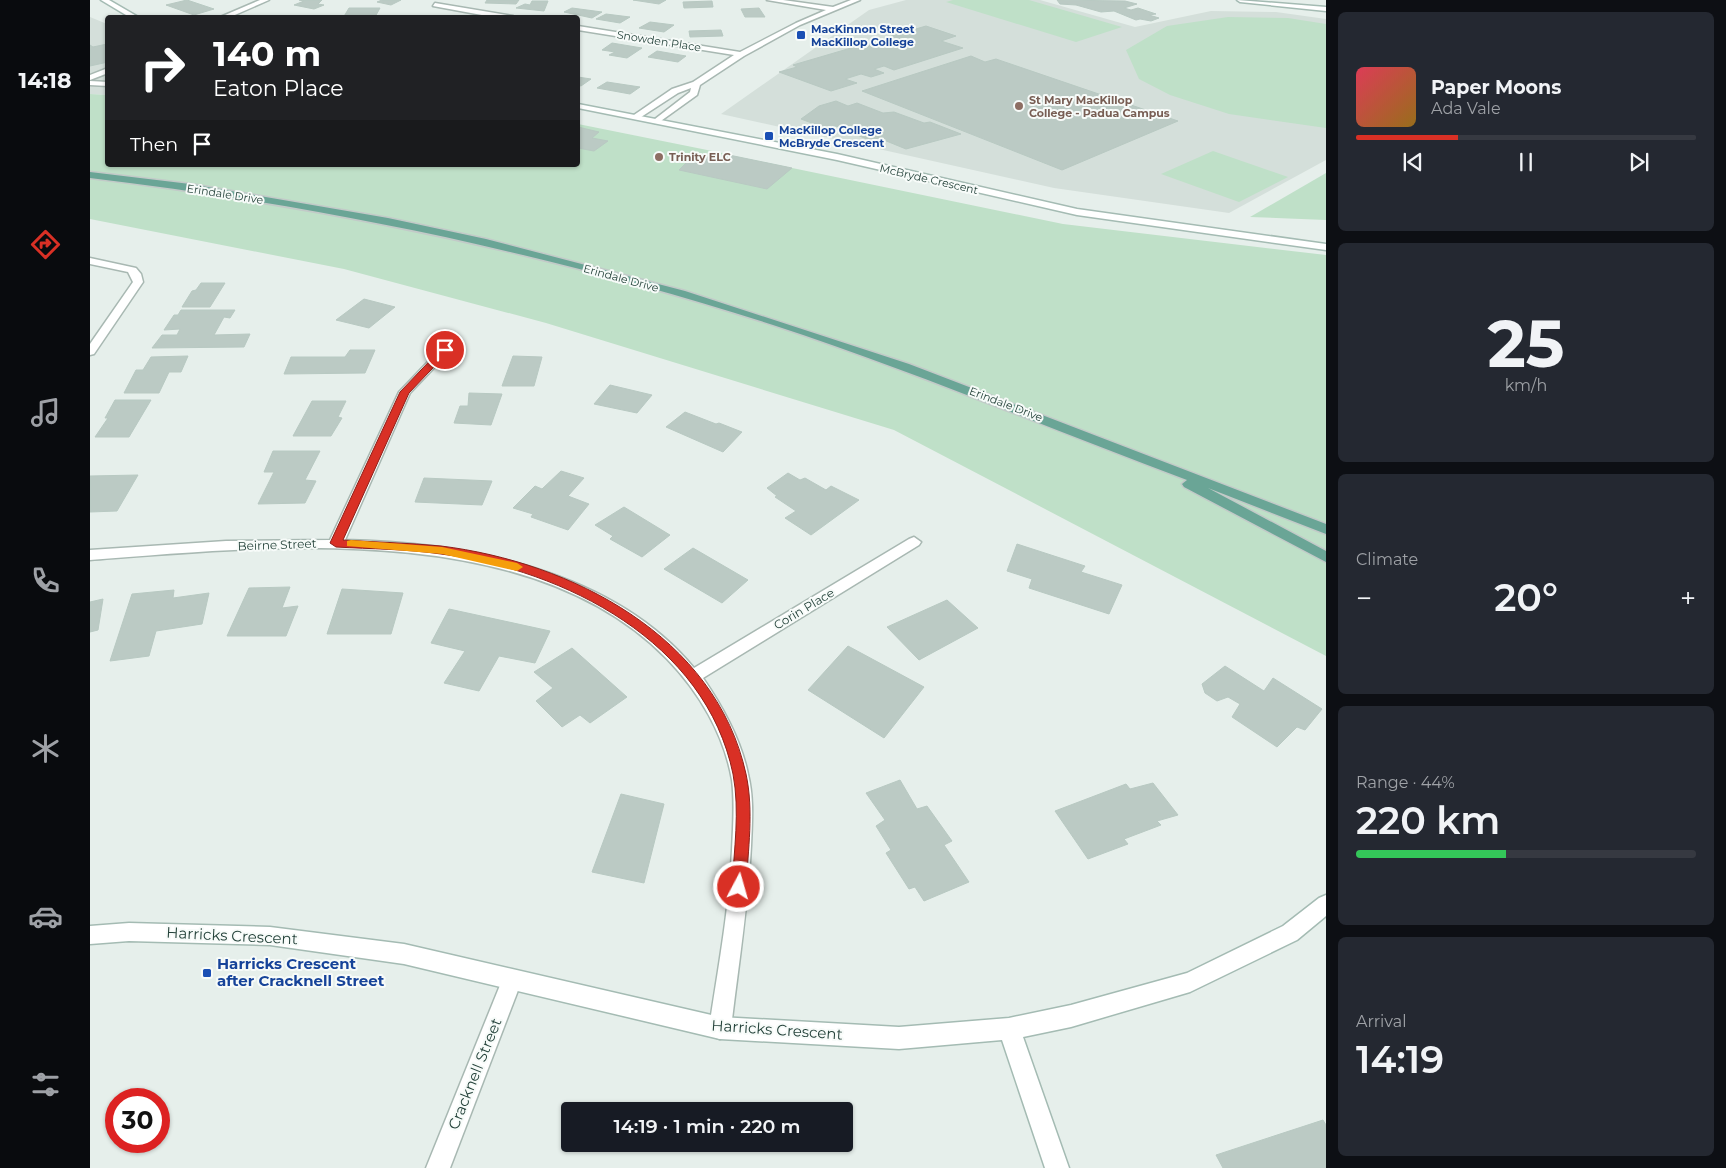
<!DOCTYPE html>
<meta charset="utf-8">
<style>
body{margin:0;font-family:Montserrat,sans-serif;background:#242831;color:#f1f3f6;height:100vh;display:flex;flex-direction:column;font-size:19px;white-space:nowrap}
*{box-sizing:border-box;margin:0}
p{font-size:16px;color:#9ea1a6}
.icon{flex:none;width:28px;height:28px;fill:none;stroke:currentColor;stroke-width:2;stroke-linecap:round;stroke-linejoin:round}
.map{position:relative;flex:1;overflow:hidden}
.drawer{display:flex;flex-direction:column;gap:12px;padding:12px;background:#0d0f14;width:400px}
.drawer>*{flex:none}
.banner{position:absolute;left:15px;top:15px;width:475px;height:152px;border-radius:5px;box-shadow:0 1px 4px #0004;background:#202124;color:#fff;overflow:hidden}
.speed{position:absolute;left:15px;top:1088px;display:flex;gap:10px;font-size:25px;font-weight:700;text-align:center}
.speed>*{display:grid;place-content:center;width:65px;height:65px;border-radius:50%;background:#171b24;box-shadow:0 1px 4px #0004;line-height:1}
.speed .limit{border:8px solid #d22;background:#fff;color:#111}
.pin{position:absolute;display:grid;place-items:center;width:42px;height:42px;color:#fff;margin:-21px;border:2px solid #fff;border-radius:50%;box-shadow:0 1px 5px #0007}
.me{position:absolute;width:55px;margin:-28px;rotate:6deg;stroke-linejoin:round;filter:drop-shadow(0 0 4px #0008)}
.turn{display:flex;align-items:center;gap:18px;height:105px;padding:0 25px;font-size:22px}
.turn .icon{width:65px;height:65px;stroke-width:2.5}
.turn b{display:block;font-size:35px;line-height:42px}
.then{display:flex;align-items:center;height:48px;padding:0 25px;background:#0003;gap:10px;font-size:19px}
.big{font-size:38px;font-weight:600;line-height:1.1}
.drawer .card{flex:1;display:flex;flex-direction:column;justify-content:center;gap:8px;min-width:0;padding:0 18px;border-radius:8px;background:#242831}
.drawer .dial{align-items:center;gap:0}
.dial b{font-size:65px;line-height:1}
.song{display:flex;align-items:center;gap:15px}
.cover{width:60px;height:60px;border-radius:8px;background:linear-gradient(135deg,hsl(350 70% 55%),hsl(40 70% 35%))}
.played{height:5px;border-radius:2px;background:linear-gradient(90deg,#d93025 30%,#363941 30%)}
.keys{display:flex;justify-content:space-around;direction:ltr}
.heat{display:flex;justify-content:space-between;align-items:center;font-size:28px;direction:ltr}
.charge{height:8px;border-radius:4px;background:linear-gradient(90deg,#34c759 44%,#363941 0)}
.trip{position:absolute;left:471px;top:1102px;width:292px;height:50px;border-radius:5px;background:#171b24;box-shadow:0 1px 4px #0004;font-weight:600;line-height:50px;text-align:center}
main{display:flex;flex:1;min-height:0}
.tab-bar{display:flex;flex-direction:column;width:90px;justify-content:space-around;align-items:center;background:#090b0e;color:#9ea1a6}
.tab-bar .icon{width:35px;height:35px}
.tab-bar .current{color:#d93025}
.tab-bar b{font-size:22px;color:#f1f3f6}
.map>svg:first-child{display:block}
</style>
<main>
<nav class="tab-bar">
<b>14:18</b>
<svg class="icon current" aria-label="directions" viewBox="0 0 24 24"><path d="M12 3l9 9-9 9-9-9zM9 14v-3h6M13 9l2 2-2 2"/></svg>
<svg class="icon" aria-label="music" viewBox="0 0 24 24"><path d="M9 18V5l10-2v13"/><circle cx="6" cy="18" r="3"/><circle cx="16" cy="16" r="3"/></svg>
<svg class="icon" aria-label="phone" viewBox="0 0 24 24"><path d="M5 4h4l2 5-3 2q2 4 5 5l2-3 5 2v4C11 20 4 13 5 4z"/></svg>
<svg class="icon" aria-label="climate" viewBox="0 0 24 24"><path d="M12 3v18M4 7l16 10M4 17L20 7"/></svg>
<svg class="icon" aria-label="car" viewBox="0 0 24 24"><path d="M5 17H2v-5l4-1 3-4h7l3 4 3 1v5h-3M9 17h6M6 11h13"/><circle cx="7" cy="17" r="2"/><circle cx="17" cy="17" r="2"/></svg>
<svg class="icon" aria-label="filters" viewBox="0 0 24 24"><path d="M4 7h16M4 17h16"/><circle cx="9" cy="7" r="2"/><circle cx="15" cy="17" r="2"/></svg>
</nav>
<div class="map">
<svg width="1236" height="1168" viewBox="0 0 1236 1168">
<rect width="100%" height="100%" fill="#e6efeb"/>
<g fill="#d4dfda">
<polygon points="816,0 950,0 1045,27 1121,11 1186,12 1236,19 1236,160 1139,213 964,188 631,114 779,10"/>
<polygon points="0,17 17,24 17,95 0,94"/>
</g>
<g fill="#bfe0c8">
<polygon points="863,0 939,0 1032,27 986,42 856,2"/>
<polygon points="1138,17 1198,18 1236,24 1236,128 1139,114 1080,95 1049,79 1036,50 1077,26"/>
<polygon points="0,94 17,95 18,165 488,165 488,124 637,154 623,157 639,155 973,224 1236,255 1236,656 804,430 456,323 254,269 0,219"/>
<polygon points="1123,151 1198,177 1149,202 1071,174"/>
<polygon points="1236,173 1236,220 1160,217"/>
</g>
<g fill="#bbcac4" stroke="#b8c9c2">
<polygon points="97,0 124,9 104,15 76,5"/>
<polygon points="209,0 232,0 228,4 234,5 224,9 204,5 214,1"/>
<polygon points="292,0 311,0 301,5 287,2"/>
<polygon points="397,0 429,0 426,4 395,3"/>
<polygon points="543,0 576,0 569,4"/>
<polygon points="967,0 1035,1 1047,4 1034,8 1041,10 1048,8 1066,14 1059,15 1069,18 1061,21 1050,19 1046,20 1024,11 1011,12 986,5 970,4"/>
<polygon points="442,1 458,1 454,11 426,8 435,4 440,5"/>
<polygon points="622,1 623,7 594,8 593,2"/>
<polygon points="259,8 290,8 285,17 253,18"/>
<polygon points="482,8 512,12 502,18 474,12"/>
<polygon points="669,8 675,17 655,17 651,9"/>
<polygon points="516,14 540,17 530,23 506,19"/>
<polygon points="560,22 584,25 574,32 549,28"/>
<polygon points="836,26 866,36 851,41 873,48 804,70 794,66 784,69 794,73 781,77 771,74 755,79 767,83 741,91 689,72 707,67 703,65"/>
<polygon points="631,30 633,36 600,37 599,31"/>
<polygon points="522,43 552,48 537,58 519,55 525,52 512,50"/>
<polygon points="17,44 18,62 0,66 0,45 3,47"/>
<polygon points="567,51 596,56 588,62 558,57"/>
<polygon points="881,56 895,62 906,59 1088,121 972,170 772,91"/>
<polygon points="488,77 501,79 491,86 488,85"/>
<polygon points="517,82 550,87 540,94 507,88"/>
<polygon points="746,101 758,106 767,103 793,113 804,112 834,123 840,122 871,134 816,149 789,138 779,140 746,126 735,128 711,119 729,106"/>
<polygon points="488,127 509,132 502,138 518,141 504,151 488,148"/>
<polygon points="639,155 702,168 677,189 589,170 600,159"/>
<polygon points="111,283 135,283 120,307 92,307 102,291 106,290"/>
<polygon points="274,299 305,307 279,328 246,320"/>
<polygon points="91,310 145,310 140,318 134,317 124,335 160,334 154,347 62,348 72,335 87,335 90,329 74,330 84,315 88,315"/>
<polygon points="260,350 285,350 275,373 194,374 201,357 255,357"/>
<polygon points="98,356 91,372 79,372 69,393 34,393 46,370 53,370 61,357"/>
<polygon points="423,356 452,357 444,386 412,386"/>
<polygon points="520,385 562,395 547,413 504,404"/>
<polygon points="379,393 412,394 401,425 364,423 370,406 378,406"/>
<polygon points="25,400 61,400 39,437 5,437 18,418 15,418"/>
<polygon points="222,401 256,401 248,417 252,418 241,436 203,436"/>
<polygon points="595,412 626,424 629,423 652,432 633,452 576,427"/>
<polygon points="183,451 230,451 215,480 226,481 215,503 168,504 184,472 174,472"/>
<polygon points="471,471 494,478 478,496 499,504 478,530 441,517 443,514 423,508 445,486 452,489"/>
<polygon points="698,473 710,480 715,478 736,490 741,486 769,500 721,535 695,518 706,511 685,497 687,496 677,488"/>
<polygon points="48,475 27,511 0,512 0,476"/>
<polygon points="334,478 402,481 392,505 325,502"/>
<polygon points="534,507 580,535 552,557 520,539 523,536 505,525"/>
<polygon points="927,544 995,566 991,572 1032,585 1019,614 939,588 942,579 917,571"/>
<polygon points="603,548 658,580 632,603 574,569"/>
<polygon points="200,587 192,608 208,606 196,636 137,636 159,588"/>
<polygon points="252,589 313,593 301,634 237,634"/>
<polygon points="84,590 83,598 119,593 112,624 66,631 59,656 20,661 42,594"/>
<polygon points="13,599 8,630 0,632 0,602"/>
<polygon points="857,600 888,628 829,660 797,627"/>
<polygon points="359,609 460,631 445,663 409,656 389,691 354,683 375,651 341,643"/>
<polygon points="758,646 834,687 794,738 718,690"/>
<polygon points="482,648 537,697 500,723 490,715 472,727 446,701 463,688 444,672"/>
<polygon points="1135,666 1174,691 1183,678 1232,709 1215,730 1207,727 1187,747 1142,717 1150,704 1138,697 1127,701 1115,693 1112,684"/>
<polygon points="810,780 827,809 837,806 862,841 854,845 879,882 834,901 825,887 819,889 796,853 801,850 786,826 795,820 776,793"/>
<polygon points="1063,783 1088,815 1067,821 1071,825 1034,839 1038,844 998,859 965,811 1036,784 1040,789"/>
<polygon points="531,794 574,804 554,883 502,872"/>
<polygon points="1233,1120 1236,1125 1236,1168 1133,1168 1126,1155"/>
</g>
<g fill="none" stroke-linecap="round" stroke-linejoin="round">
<g stroke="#a8b8b2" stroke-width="3">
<g id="lane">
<polygon points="18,68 18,73 0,80 0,75"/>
<polygon points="0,81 18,82 18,86 0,85"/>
</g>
</g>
<g stroke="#a8b8b2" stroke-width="3">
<g id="street">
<polygon points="170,0 179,0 138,18 128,18"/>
<polygon points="677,0 693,0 743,7 761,0 770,0 710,25 654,56 610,85 607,95 568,123 565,123 565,119 600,92 601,88 588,93 548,119 541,117 582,89 603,82 644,55 488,30 488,26 650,52 706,23 736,10"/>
<polygon points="345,3 423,16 426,18 408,18 343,6"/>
<polygon points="0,258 46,268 51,274 53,282 4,354 0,355 0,344 43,282 38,272 0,264"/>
<path d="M355 347 359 348V352L320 393 255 540C375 542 523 570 604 668L819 539 824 537 831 542 829 545 613 678C633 707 651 740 658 774 664 798 662 822 661 846 658 907 648 968 641 1028L638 1036 630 1039 622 1036 619 1028C628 969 639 910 642 850 643 827 645 803 642 780 634 734 609 692 577 659 440 518 179 546 0 560V550L136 541 240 540 309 392 351 348Z"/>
<polygon points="422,970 429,973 432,980 360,1168 336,1168 415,973"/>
</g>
</g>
<g stroke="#a4bbb3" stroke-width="3">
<g id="secondary">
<polygon points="11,0 19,0 50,18 41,18"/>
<polygon points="1147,0 1236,7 1236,11 1150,2"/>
<polygon points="488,104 747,154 987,209 1236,244 1236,250 987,215 747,160 488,108"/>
<polygon points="1236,895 1236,916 1207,940 1100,992 981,1027 933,1037 979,1168 955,1168 912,1040 809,1049 630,1039 314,964 180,945 39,941 0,944 0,926 39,923 180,927 314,944 630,1017 809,1027 919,1018 981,1005 1097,973 1193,926 1229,898"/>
</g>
</g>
<g stroke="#c2cac8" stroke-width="3">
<path id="primary" d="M0 172 100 184 298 218 396 239 595 291 819 364 1236 524V534L1118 488 1236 551V562L1094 487 1092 484 1097 480C959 428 823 371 683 325 459 253 233 206 0 178Z"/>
</g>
<use href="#lane" fill="#fff" fill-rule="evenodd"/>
<use href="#street" fill="#fff" fill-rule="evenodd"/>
<use href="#secondary" fill="#fff" fill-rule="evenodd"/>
<use href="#primary" fill="#6aa596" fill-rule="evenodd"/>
</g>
<path fill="#d93025" stroke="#8d1f18" d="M352 348 360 350 319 393 253 540C285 542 319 543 351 546 481 562 626 636 656 774 664 811 658 850 656 887L654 892 649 894 644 892 642 887C644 850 650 811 643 774 616 642 475 570 351 554 317 549 281 549 246 547L240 543 310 392Z"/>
<polygon fill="#f59e0b" points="261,540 352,547 427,563 433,567 427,571 352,554 257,546 257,541"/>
<g fill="#1a4fb4" stroke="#f7fbf9" stroke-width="2">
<rect x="706" y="30" width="10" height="10" rx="2.5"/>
<rect x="674" y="131" width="10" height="10" rx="2.5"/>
<rect x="112" y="968" width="10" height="10" rx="2.5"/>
</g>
<g fill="#8d6e63" stroke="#f7fbf9" stroke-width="2">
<circle cx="929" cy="106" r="5"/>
<circle cx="569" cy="157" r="5"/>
</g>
<g text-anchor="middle" stroke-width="4" stroke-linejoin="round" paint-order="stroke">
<g font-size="11" font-weight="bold" fill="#164399" stroke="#f7fbf9" text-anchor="start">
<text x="721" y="33">MacKinnon Street<tspan x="721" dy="13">MacKillop College</tspan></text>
<text x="689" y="134">MacKillop College<tspan x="689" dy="13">McBryde Crescent</tspan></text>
</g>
<g font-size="11" fill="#24423a" stroke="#f7fbf9">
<text transform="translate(569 41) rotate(9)" y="4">Snowden Place</text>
<text transform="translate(839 179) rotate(13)" y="4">McBryde Crescent</text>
<text transform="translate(135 194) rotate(9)" y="4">Erindale Drive</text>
<text transform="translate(531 278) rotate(15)" y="4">Erindale Drive</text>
<text transform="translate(916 404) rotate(21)" y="4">Erindale Drive</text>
</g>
<g font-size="11" font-weight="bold" fill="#785e54" stroke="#f7fbf9" text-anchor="start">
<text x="939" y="104">St Mary MacKillop<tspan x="939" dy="13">College - Padua Campus</tspan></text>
<text x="579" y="161">Trinity ELC</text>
</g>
<g font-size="12" fill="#24423a" stroke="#f7fbf9">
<text transform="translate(187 545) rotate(-2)" y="4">Beirne Street</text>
<text transform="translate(714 609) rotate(-31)" y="4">Corin Place</text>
</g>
<g font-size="15" fill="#24423a" stroke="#f7fbf9">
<text transform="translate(142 936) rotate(3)" y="5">Harricks Crescent</text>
<text transform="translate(687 1030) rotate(4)" y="5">Harricks Crescent</text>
<text transform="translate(385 1074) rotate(-68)" y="5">Cracknell Street</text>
</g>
<g font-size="15" font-weight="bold" fill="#164399" stroke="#f7fbf9" text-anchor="start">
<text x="127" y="969">Harricks Crescent<tspan x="127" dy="17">after Cracknell Street</tspan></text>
</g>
</g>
</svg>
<div class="speed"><div class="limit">30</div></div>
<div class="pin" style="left:355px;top:350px;background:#d93025"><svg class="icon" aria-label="arrive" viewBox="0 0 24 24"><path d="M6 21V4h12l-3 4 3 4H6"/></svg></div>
<svg class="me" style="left:649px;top:887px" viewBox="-20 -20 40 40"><circle r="17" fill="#d93025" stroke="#fff" stroke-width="3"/><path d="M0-11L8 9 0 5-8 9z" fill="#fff"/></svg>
<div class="trip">14:19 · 1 min · 220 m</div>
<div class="banner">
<div class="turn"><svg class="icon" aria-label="right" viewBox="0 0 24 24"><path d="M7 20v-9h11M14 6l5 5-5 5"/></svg><div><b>140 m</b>Eaton Place</div></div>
<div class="then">Then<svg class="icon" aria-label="arrive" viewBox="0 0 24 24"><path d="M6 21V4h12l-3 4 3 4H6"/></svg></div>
</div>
</div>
<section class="drawer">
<div class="card">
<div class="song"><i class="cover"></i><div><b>Paper Moons</b><p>Ada Vale</p></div></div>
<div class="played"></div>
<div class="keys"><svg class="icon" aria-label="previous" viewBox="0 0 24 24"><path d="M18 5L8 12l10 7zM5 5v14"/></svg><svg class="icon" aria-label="pause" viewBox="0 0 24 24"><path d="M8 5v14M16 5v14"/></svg><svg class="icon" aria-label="next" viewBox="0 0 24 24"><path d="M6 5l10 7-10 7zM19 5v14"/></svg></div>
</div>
<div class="card dial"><b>25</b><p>km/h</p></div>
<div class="card"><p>Climate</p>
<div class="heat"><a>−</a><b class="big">20°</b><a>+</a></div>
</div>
<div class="card"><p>Range · 44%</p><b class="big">220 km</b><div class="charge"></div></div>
<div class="card"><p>Arrival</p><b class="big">14:19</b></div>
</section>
</main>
